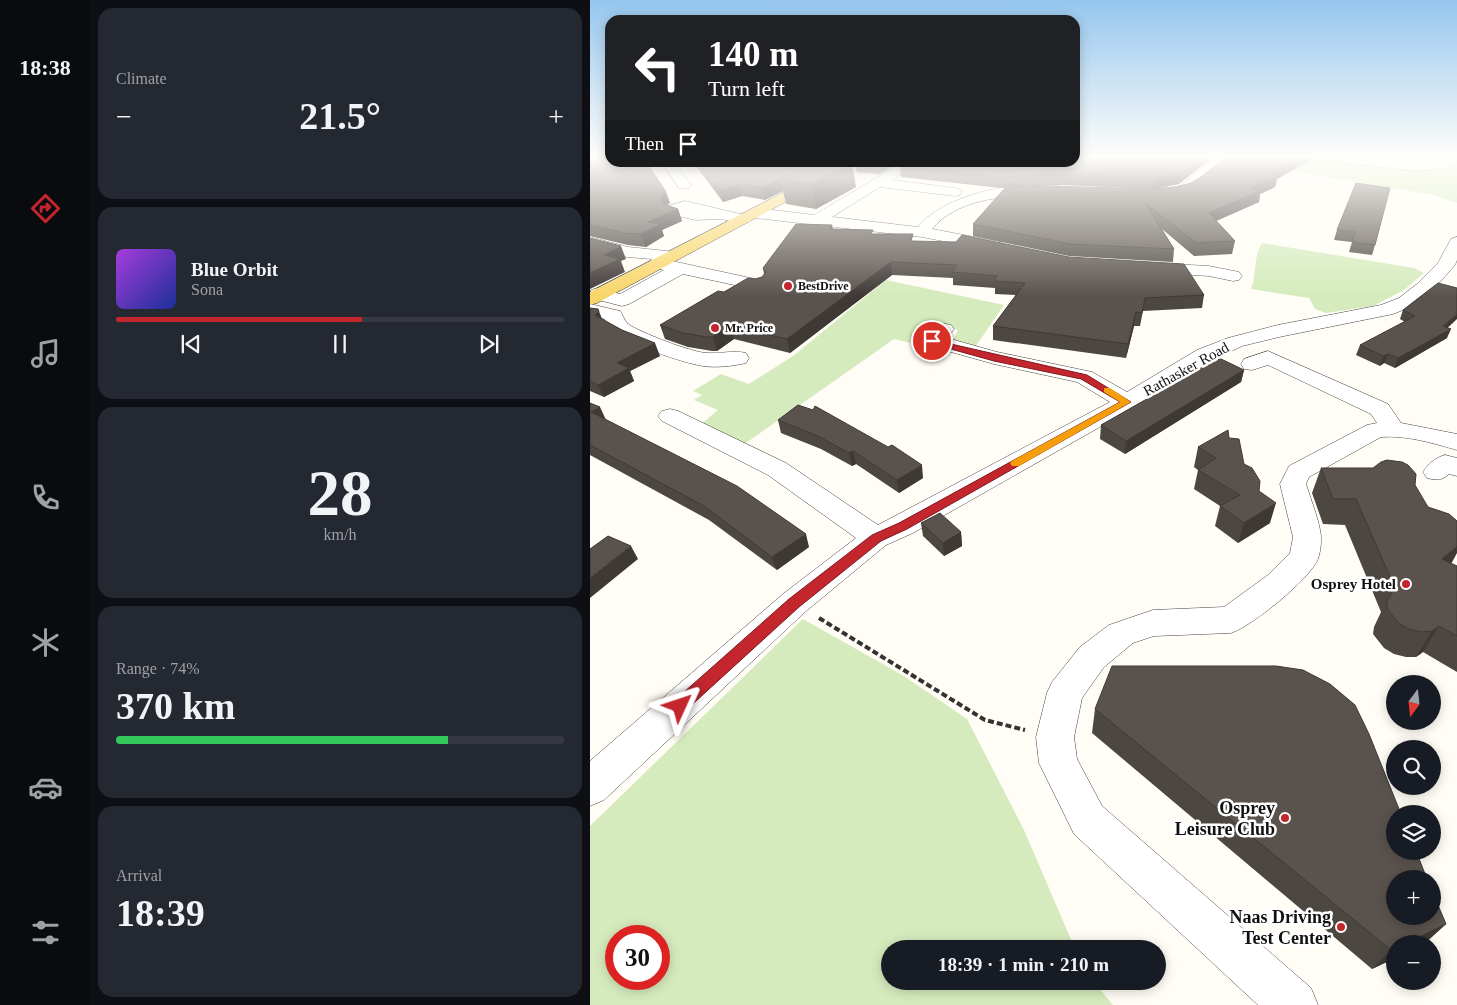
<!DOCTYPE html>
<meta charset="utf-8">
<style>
body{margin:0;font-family:Georgia,serif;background:#242831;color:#f1f3f6;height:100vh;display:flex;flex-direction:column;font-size:19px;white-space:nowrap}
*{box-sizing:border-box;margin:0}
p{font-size:16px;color:#9ea1a6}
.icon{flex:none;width:28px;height:28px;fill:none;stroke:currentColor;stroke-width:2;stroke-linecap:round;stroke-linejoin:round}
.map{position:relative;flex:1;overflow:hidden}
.panel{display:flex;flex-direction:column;gap:8px;padding:8px;background:#0d0f14;width:500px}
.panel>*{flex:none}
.hud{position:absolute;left:15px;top:15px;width:475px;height:152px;border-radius:15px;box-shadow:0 2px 12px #0003;background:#202124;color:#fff;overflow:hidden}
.needle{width:32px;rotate:195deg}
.buttons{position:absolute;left:796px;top:675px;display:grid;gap:10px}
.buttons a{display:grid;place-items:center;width:55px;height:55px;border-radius:50%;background:#171b24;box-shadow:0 2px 12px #0003;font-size:25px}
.speed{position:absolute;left:15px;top:925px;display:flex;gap:10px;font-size:25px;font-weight:700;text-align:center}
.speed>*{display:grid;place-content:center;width:65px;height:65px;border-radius:50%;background:#171b24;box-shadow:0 2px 12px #0003;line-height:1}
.speed .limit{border:8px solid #d22;background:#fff;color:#111}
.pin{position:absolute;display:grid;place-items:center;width:42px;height:42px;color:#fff;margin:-21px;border:2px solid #fff;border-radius:50%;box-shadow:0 1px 5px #0007}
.me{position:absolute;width:55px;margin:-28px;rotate:48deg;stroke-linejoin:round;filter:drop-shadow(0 0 4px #0008)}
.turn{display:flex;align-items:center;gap:18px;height:105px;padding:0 20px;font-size:22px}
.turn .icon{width:65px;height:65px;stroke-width:2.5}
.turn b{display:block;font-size:35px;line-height:42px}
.then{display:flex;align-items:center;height:48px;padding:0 20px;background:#0003;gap:10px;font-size:19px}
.big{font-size:38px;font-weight:700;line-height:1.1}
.panel .card{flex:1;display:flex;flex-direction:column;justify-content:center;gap:8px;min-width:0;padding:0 18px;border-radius:15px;background:#242831}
.panel .dial{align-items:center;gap:0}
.dial b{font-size:65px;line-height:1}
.song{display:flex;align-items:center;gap:15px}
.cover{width:60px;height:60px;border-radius:8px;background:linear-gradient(135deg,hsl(280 70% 55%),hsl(230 70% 35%))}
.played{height:5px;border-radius:2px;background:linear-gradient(90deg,#c4262e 55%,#363941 55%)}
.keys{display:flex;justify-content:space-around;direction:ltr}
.heat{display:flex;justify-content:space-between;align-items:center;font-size:28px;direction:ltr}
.charge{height:8px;border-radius:4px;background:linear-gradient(90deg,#34c759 74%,#363941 0)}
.trip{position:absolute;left:291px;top:940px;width:285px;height:50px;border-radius:25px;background:#171b24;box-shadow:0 2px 12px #0003;font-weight:700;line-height:50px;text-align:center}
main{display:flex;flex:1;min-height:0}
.tab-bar{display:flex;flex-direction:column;width:90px;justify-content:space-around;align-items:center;background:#090b0e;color:#9ea1a6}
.tab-bar .icon{width:35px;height:35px}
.tab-bar .active{color:#c4262e}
.tab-bar b{font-size:22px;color:#f1f3f6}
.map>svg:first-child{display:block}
</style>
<main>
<nav class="tab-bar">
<b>18:38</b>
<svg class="icon active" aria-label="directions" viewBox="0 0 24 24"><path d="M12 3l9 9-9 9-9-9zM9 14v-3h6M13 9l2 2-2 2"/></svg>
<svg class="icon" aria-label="music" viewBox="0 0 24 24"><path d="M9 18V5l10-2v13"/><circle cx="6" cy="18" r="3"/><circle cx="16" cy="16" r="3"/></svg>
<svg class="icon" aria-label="phone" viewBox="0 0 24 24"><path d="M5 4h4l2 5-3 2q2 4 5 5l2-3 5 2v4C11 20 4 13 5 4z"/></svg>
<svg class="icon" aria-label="climate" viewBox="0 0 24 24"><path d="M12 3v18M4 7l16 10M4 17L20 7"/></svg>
<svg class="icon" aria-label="car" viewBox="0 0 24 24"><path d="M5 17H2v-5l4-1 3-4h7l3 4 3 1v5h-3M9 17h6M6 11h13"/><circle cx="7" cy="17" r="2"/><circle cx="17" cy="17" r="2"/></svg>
<svg class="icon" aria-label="filters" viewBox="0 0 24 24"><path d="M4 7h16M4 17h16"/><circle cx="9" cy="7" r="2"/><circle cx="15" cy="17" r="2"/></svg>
</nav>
<section class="panel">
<div class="card"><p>Climate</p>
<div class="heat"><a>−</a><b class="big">21.5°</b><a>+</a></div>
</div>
<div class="card">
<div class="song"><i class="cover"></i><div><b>Blue Orbit</b><p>Sona</p></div></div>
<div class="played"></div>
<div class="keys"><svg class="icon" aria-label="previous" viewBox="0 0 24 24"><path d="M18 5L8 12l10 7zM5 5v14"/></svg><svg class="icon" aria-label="pause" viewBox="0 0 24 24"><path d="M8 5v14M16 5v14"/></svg><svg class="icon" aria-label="next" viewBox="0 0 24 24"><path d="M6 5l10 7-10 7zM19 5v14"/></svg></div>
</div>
<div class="card dial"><b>28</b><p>km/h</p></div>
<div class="card"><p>Range · 74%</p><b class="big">370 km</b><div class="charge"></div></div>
<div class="card"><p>Arrival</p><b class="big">18:39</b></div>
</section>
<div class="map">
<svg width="867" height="1005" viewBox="0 0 867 1005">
<rect width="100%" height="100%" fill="#fffdf5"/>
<g fill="#d5ebbd" fill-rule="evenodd">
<path d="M652 156C674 156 696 154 718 156 750 159 841 176 867 162V203L844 195 715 173 649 159Z"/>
<path d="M672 243 824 268 834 273 814 290 783 306 736 313 725 309 719 298 661 289C667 273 663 257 672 243Z"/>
<polygon points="296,280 414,305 384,349 361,344 368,330 347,325 325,344 304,339 153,445 111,424 128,410 104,400 112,395 103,391 131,374 159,384 203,356"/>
<path d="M213 619 314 676 377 719 434 830 485 949H300V981H503L523 1005H0V826ZM26 936H69V979H26Z"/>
</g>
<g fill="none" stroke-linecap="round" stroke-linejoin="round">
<g stroke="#444" stroke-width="1">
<g id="minor">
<path d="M628 156H642C631 171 592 202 572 197L570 194 572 191 590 186Z"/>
<polygon points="725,156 763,156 827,163 847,161 857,156 867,156 867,161 855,168 827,171 731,160 726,159"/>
<polygon points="71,162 84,162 101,185 99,188 89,188"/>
<path d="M313 162H348L353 166 346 170 323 167 302 180 365 188 370 189 372 192 370 195 365 196 290 187 242 217 328 227C349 199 417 180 451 188L453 191 451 194 446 195C411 196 366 200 342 229L411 242 413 246 411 250 405 251 332 237 166 218 161 216 158 213 161 210 166 208 224 215Z"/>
<polygon points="95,201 159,216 162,219 159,222 154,224 131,219 106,220 78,214 75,211 78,206"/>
<polygon points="0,237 38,247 86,252 89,256 86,260 82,261 174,281 177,285 174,289 168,290 93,274 39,304 32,306 1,298 1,290 8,288 30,294 74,270 62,267 59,263 62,259 37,257 0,247"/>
<path d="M867 237V260L865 265 841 292 823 306 803 314 689 337 652 346 623 360 545 407 323 533 296 545 215 612 14 800 0 806V761L193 594 266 538 178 475 72 421 68 416 72 411 80 409 88 411 196 463 288 525 520 402 487 382 404 364 336 345 333 341C340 330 347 321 361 325L364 329 357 338 407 352 502 372 537 392 607 350 638 338 688 325 791 305 809 298 827 284 848 263 861 239Z"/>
<polygon points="561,263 619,266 649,272 652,276 649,280 643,281 619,276 555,272 552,268 555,264"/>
<path d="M0 304 30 311C33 315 34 320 38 324 49 332 103 353 117 353 130 354 143 350 156 353L159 358 156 363C143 366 126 368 113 366 93 363 34 343 20 329 17 327 16 323 15 319L0 316Z"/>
<path d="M678 351 798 404 811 423 867 434V450C842 443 817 435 791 437L719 477 716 484C720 497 732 528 731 540 731 546 730 553 728 559 719 580 662 626 641 633L564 636 543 643 514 667 492 698 484 737 487 759 512 806 721 988 728 1005H668L484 834 449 763 446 737 457 693 462 682 490 647 519 625 563 610 634 607 678 575 700 553 703 537 690 484 699 466 777 425 787 423 781 414 678 365 662 370 654 369 651 364 654 359Z"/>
<path d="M855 455 867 458V476L859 474C852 481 845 480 837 478L833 472C839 463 845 458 855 455Z"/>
</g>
</g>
<g stroke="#222" stroke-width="1">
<polygon id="major" points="253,162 270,162 7,303 0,305 0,292"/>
</g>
<polyline stroke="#333" stroke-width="4" stroke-dasharray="6 3" stroke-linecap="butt" points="229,618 395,720 435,730"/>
<use href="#minor" fill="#fff" fill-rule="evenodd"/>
<use href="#major" fill="#f9d66b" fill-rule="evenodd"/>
</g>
<g fill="#4d4742">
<polygon points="0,156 57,163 76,192 80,203 77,205 88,209 92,221 72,230 74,236 56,247 38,245 0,236"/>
<polygon points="485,156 589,184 563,189 472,185 411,188 311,177 310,166"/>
<polygon points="724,158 687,179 685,187 670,194 669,202 626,221 645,241 642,254 604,256 572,229 584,249 583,262 479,256 383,236 383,224 560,189 585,187 601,183 611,177"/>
<polygon points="103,162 209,162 266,187 226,209 196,204 193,191 175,200 152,196 133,202"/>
<polygon points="265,162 309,162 289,174 267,172"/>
<polygon points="766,183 785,245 782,255 759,252 762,242 744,240 747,230"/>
<polygon points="242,225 243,229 283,234 324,241 614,295 612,308 553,311 550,326 544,326 536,358 403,340 403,326 426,295 405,294 405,288 363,285 363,278 302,275 200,353 144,339 127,351 122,351 98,347 75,339 70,325 134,292 165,279 172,277 174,274 173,268"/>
<polygon points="0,308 13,320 70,356 40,371 44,381 14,397 0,391"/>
<polygon points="813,310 857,328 857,338 805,368 794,363 790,366 766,355 770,345 815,322 810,319"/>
<polygon points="654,370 651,382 535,454 510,439 511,425"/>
<polygon points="0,403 15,419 219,547 187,570 119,520 0,455"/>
<polygon points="223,410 333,478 309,493 266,464 262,466 231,449 191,433 188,420"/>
<polygon points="639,438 669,491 680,523 648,543 625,526 630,506 604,489 608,470 604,467 608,447"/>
<polygon points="731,468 825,485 861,564 867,566 867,672 833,652 826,657 816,657 804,654 794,648 783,634 784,627 791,612 755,525 733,524 722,493"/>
<polygon points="331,523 371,532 372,546 354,556 333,536"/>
<polygon points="505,709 856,924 834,944 805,944 805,958 782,969 502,733"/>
</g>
<g fill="#3f3936">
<polygon points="614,156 625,156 589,184 563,189 564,178"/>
<polygon points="711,156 724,156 724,158 687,179 685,187 670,194 669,202 617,225 619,213 661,188 679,174"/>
<polygon points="289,162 309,162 289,174 287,164"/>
<polygon points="262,163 266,187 226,209 221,184"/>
<polygon points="191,179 193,191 175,200 172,188"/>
<polygon points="149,184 152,196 133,202 130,191"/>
<polygon points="76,192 80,203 76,205 74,212 70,200 73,193"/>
<polygon points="88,209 92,221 72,230 74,236 56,247 51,234 58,222"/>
<polygon points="31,246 36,259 31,261 35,272 0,289 0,273 14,255"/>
<polygon points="301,262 302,275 200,353 197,339"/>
<polygon points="8,309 13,321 5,315"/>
<polygon points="546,312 544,326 536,358 538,344"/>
<polygon points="867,314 867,319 849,336 853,326"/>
<polygon points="140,326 144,339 127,351 123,337"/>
<polygon points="861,329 857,338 805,368 808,358"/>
<polygon points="65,343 70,356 40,371 44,381 14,397 8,385 27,363"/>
<polygon points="798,354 794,363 790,366 793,356"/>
<polygon points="654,370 651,382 535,454 536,441"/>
<polygon points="10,407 16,420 1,412"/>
<polygon points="263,451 266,464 262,466 259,453"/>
<polygon points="332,465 333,478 309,493 307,480"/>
<polygon points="686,503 680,523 648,543 654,523"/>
<polygon points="371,532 372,546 354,556 353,543"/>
<polygon points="216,534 219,547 187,570 182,557"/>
<polygon points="41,546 48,559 0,598 0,578"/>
<polygon points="867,546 867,553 860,566 852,559"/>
<polygon points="849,626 833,652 826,657 842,631"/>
<polygon points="856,924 834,944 815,944"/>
<polygon points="805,948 805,958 782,969 801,950"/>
</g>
<g fill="#5a524d" stroke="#3f3936">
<polygon points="0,156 20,156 20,162 56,162 76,192 73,193 70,200 74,204 88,209 58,222 70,224 51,234 34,233 0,225"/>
<polygon points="485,156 614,156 591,173 564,178 472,174 410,177 310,166 315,162 485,162"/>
<polygon points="637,156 711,156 679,174 688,176 661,188 671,190 619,213 645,241 606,243 555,203 584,249 480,244 383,224 415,188 461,186 560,189 585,187 601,183 611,177"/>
<polygon points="108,162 209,162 219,165 172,188 149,184 130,191"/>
<polygon points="224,162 261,162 262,163 221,184 191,179"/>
<polygon points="766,183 800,188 785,245 762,242 765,232 747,230"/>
<polygon points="206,224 242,225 240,229 283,230 281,234 323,234 321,241 366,242 372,235 479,257 594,264 614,295 555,298 552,313 546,312 538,344 403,326 435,283 404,281 407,276 362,272 367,265 301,262 197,339 140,326 123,337 117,337 93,333 70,325 128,291 134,292 158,278 165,279 172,277 176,272 173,268"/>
<polygon points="0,238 31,246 14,255 30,259 0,273"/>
<polygon points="848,283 867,288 867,314 853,326 861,329 808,358 798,354 793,356 770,345 825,316 813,310"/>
<polygon points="0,308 8,309 9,312 5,315 32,330 65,343 27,363 39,368 8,385 0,381"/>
<polygon points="629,358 654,370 536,441 511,425"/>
<polygon points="0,403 10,407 1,412 147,486 216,534 182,557 114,506 0,445"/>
<polygon points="208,405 223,410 225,406 298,447 302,445 332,465 307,480 263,451 259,453 228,436 188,420"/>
<polygon points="638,430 639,438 649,439 654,464 662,468 670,481 669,491 686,503 654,523 630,506 650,495 608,470 626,458 608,447"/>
<polygon points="797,460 812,462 818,465 826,474 825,485 838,507 859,514 867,521 867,546 852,559 867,566 867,636 849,626 842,631 831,632 819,629 808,623 797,608 797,601 805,588 766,499 743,499 731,468 783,468 791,462"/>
<polygon points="350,513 371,532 353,543 331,523"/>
<polygon points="18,536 41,546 0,578 0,549"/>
<polygon points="522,666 686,666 713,670 740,684 765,705 779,734 811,814 805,814 805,851 826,851 837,879 805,879 805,916 842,916 842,891 856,924 815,944 805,944 805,948 801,950 505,709"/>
</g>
<linearGradient id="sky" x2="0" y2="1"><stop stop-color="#95c6ee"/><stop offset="0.53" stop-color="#fffefa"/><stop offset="1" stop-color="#fffefa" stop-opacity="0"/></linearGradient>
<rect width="867" height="296" fill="url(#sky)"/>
<polygon fill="#c4262e" stroke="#7f191e" points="339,339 497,375 541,402 317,529 291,541 209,607 95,711 90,713 84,711 82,706 84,701 199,599 282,535 309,523 530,402 491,379 404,361 339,343"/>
<polygon fill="#f59e0b" points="514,388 520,388 541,402 429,466 422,466 420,463 422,461 530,402 514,392"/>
<g fill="#c4262e" stroke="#fff" stroke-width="2">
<circle cx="198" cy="286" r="5"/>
<circle cx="125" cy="328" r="5"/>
<circle cx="816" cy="584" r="5"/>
<circle cx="695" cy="818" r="5"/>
<circle cx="751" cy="927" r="5"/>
</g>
<g text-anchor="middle" stroke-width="5" stroke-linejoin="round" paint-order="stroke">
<g font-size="12" font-weight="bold" fill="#111" stroke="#fff" text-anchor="start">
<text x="208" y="290">BestDrive</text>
<text x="135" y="332">Mr. Price</text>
</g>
<g font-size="15" fill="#111" stroke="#fff">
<text transform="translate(596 369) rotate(-29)" y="5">Rathasker Road</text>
</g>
<g font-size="15" font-weight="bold" fill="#111" stroke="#fff" text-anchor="end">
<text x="806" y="589">Osprey Hotel</text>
</g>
<g font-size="18" font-weight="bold" fill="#111" stroke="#fff" text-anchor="end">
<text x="685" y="814">Osprey<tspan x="685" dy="21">Leisure Club</tspan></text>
<text x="741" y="923">Naas Driving<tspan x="741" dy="21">Test Center</tspan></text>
</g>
</g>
</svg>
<div class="buttons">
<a><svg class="needle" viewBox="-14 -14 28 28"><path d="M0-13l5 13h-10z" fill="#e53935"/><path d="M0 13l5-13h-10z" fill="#9ea1a6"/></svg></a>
<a><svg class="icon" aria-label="search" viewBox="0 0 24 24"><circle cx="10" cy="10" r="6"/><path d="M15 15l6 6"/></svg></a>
<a><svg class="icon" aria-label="layers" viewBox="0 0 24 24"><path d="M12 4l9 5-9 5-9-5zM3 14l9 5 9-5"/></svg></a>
<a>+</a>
<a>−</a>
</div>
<div class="speed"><div class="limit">30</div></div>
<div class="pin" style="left:342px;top:341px;background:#d93025"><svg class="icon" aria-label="arrive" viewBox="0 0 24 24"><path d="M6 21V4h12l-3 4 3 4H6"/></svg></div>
<svg class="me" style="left:90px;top:706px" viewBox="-20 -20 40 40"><path d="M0-17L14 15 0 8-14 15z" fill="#c4262e" stroke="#fff" stroke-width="4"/></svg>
<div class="trip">18:39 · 1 min · 210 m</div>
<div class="hud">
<div class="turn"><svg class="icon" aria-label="left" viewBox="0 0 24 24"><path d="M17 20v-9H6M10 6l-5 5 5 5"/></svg><div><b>140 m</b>Turn left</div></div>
<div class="then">Then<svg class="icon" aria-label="arrive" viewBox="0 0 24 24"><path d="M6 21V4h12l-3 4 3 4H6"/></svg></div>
</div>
</div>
</main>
